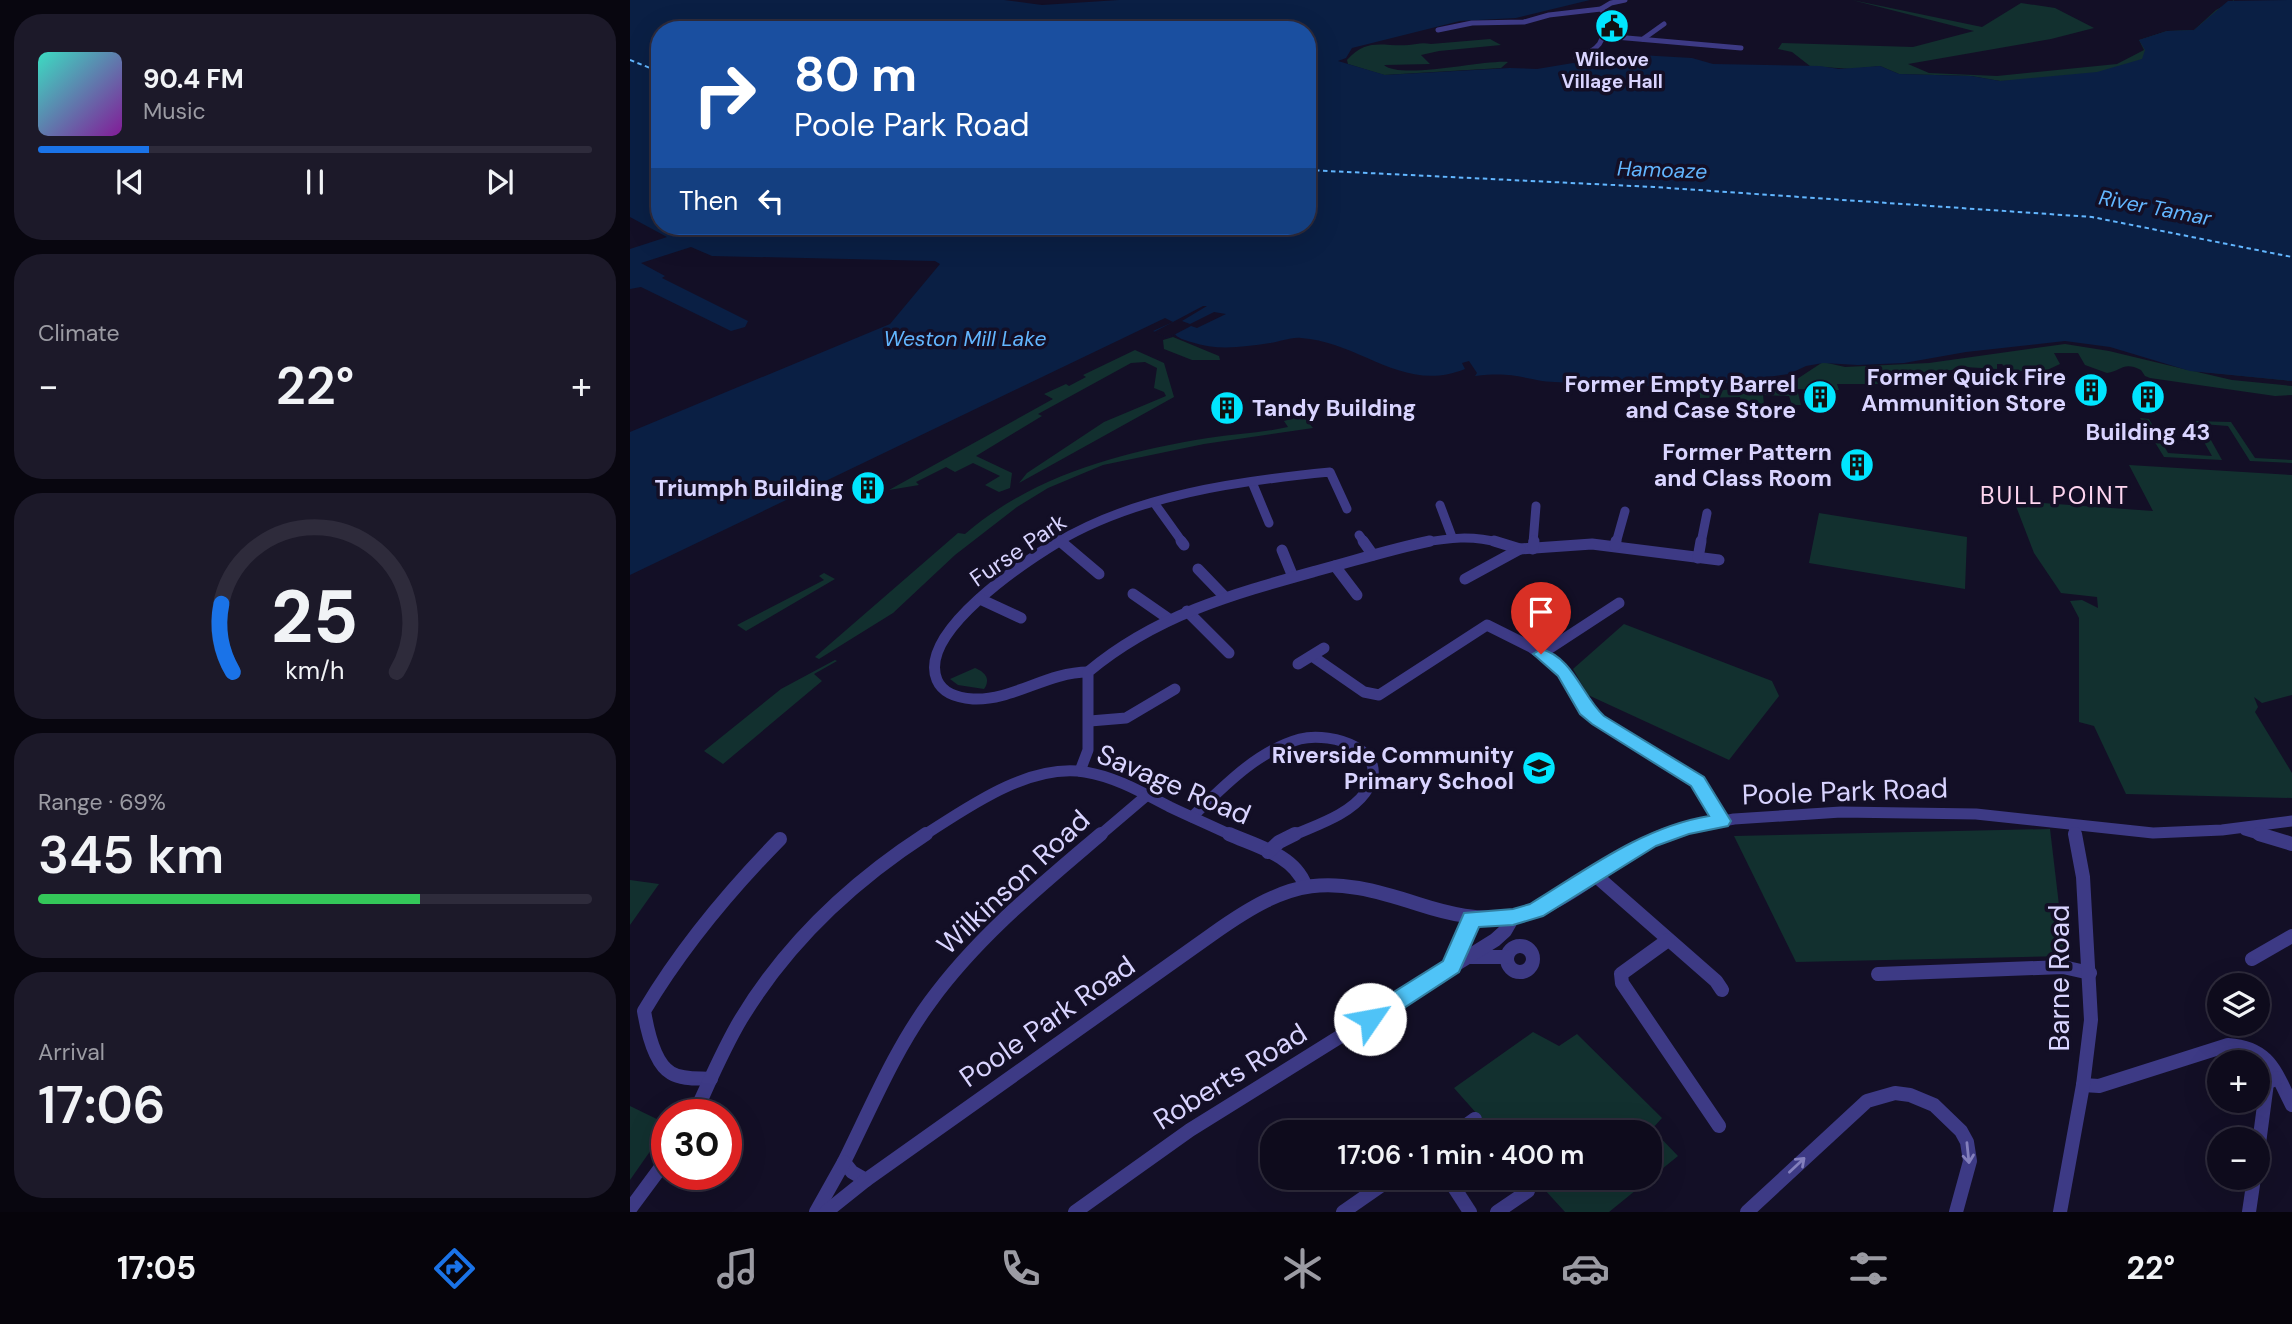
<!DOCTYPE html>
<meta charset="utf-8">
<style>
body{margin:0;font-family:"DM Sans",sans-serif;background:#1c1929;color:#f1f3f6;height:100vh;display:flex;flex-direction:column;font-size:26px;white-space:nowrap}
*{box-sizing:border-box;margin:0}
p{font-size:23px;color:#9b9ba3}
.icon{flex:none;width:38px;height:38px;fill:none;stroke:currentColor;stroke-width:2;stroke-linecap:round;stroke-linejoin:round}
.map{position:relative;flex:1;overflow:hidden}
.side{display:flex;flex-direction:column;gap:14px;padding:14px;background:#08060f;width:630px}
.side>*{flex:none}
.guide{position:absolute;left:21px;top:21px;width:665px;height:214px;border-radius:28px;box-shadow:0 7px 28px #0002,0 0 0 2px #2e2b3b;background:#1a4fa0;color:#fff;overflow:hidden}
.controls{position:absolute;left:1577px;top:973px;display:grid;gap:14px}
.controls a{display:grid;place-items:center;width:63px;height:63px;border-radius:50%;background:#0e0b1c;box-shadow:0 7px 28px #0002,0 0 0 2px #2e2b3b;font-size:35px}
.speed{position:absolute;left:21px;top:1099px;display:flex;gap:14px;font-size:35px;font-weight:700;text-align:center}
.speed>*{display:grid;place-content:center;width:91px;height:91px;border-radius:50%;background:#0e0b1c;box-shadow:0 7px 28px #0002,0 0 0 2px #2e2b3b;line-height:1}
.speed .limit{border:10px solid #d22;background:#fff;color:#111}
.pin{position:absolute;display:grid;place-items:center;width:60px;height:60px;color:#fff;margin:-72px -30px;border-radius:50% 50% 50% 0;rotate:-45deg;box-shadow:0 0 7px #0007}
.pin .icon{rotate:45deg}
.me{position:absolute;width:77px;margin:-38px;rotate:57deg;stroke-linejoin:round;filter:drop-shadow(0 0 5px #0008)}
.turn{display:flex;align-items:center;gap:24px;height:147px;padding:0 28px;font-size:32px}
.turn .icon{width:91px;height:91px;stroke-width:2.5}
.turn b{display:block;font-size:49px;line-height:60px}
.then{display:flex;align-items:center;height:66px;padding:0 28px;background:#0003;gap:14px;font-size:26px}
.big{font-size:52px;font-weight:600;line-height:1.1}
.side .widget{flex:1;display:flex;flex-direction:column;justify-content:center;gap:10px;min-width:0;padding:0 24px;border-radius:28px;background:#1c1929}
.side .dial{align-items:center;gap:0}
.dial svg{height:182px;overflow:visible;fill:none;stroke:#2e2b3b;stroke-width:7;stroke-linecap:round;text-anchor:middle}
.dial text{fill:#f1f3f6;stroke:none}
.song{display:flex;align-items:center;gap:21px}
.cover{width:84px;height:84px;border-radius:10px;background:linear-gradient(135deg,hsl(170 70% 55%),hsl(290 70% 35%))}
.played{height:7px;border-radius:4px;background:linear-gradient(90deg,#1a73e8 20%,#2e2b3b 20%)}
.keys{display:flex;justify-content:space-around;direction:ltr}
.heat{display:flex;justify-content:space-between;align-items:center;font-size:38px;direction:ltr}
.charge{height:10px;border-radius:5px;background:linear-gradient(90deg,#34c759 69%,#2e2b3b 0)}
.trip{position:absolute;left:630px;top:1120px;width:402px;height:70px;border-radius:28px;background:#0e0b1c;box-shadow:0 7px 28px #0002,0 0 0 2px #2e2b3b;font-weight:600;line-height:70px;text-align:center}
.tab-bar{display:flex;height:112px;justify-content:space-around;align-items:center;background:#06040b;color:#9b9ba3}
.tab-bar .icon{width:49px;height:49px}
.tab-bar .active{color:#1a73e8}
.tab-bar b{font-size:32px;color:#f1f3f6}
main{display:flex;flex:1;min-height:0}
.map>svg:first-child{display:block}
</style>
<main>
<section class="side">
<div class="widget">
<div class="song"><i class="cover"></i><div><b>90.4 FM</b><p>Music</p></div></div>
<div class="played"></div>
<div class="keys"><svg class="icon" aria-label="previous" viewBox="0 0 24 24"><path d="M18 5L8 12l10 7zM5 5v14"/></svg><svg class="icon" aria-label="pause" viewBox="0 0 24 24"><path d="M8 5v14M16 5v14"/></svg><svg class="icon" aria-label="next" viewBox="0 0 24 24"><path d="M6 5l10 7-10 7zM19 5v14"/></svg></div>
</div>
<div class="widget"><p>Climate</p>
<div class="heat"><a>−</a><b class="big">22°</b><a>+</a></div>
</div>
<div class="widget dial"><svg viewBox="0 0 100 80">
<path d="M14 69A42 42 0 1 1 86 69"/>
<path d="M14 69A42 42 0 0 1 9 39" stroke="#1a73e8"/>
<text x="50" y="56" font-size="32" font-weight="700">25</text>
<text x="50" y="72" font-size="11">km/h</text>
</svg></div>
<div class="widget"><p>Range · 69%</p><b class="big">345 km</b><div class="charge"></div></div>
<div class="widget"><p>Arrival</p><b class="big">17:06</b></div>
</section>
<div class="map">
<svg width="1662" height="1212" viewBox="0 0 1662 1212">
<rect width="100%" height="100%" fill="#130f26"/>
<g fill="#12302f">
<polygon points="1222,0 1352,27 1391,3 1425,8 1464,28 1421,39 1278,64 1299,73 1367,76 1487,64 1514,50 1509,40 1537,31 1564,30 1586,10 1604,0 1594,74 1370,81 1341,76 1269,74 1250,66 1221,69 1180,66 1162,52 1148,49 1152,43 1283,47 1344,31"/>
<path d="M860 39 871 45 809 51 791 55 800 64 754 65C771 80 852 60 878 62L871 68 754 75 718 64 717 60C738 37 752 47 779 45 787 44 792 42 801 44Z"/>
<path d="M1425 312 1662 381 1563 371 1602 380 1662 386V395L1645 396 1520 378 1515 376 1511 370C1493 361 1492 371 1477 373L1455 365 1448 353H1424L1430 364 1415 371H1379L1372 364H1367V369L1335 367 1258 384H1207L1209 390 1167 389 1171 405H1162L1159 396 1133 395 1134 405 1112 404 1110 397 1070 398V394L1062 391 1075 388 1079 392 1164 381 1193 362 1215 367 1299 363 1435 344 1479 351 1558 370Z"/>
<polygon points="543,337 589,356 590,360 562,360 534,349 533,340"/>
<polygon points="505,350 534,363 544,397 389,483 397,473 474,422 536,396 534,392 524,388 527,368 515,362 501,363 408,414 412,416 346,456 382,473 380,488 369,492 355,485 370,476 343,463 325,472 316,467 286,482 289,485 259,490 423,399 414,394 436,384 439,386 456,377 453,375"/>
<path d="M669 412 683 428 574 444 473 465 418 488 387 507 325 555 263 613 197 654 189 659 185 657 328 533 335 534C402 476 491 452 578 438 605 434 632 433 658 427L654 421 671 416Z"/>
<polygon points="1510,418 1519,419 1538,453 1582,456 1562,421 1601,422 1625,458 1662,460 1662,463 1620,461 1598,426 1572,424 1592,460 1534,457"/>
<polygon points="1499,465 1662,475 1662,695 1632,703 1624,697 1628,707 1625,712 1662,773 1662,798 1496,794 1464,726 1449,722 1449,618 1440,601 1452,600 1468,608 1467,597 1431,593 1404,553 1384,501 1523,511"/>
<polygon points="1189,513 1337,537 1335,589 1179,563"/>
<polygon points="194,573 205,579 116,631 107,625 194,580 189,576"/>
<polygon points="994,624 1142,681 1149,696 1099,760 958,695 943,669"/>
<polygon points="205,660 207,661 184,674 192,681 93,764 74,751 151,689"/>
<path d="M345 668C355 672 361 679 354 689L328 685 320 679Z"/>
<polygon points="1420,829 1435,956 1166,962 1104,836"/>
<polygon points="0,880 29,884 0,925"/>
<polygon points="903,1032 929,1046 947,1034 1032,1118 1022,1129 1048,1156 979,1212 935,1212 904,1178 1020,1178 1020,1132 863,1132 824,1088"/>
<polygon points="0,1106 37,1124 37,1127 0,1180"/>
</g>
<path fill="#0a1f44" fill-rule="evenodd" d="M0 0H374L412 5 489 0H960L886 18 830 21 722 48 716 58 708 61 755 75 880 68 907 69 943 63 953 64 956 68 961 67 949 58 992 54 1062 58 1083 64 1190 66 1209 69 1250 66 1269 74 1341 76 1370 81 1467 72 1512 59 1515 50 1509 40 1537 31 1564 30 1598 1 1662 0V381L1560 371 1480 347 1435 341 1336 352 1274 363 1228 365 1193 363 1176 366 1159 374 1060 388 982 384 944 387C935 380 924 383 912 381 882 375 875 373 845 376L847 373 839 361 832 363 835 369C773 394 731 342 671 338 660 337 650 342 640 343 612 347 588 351 561 342 554 340 546 337 545 334L538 338 523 331 543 322 535 318 0 575V432L260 324 310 264 305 261 82 256 61 247 11 263 35 276 32 278 118 321 115 327 101 331 11 287 0 289V249L37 237 0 217ZM30 30H677V226H30Z"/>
<polygon fill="#130f26" points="573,306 577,306 552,321 560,324 584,312 596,314 567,328 561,326 538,338 524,332"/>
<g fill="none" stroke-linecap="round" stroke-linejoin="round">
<g stroke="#62b6ff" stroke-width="2" stroke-dasharray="4.5 3.5" stroke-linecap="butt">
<polyline points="0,60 30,72"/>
<polyline points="677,170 1024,187 1462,217 1662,257"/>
</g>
<g stroke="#3d3a85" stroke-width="5">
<polyline points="808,30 842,23 894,22 919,15 971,9"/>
<polyline points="974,36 1111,48"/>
<polyline points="1013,39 1034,24"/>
<path d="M946 58C971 49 973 43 977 17L971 9 981 3 995 0"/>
</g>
<g stroke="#3d3a85" stroke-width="9">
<polyline points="622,482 639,523"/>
<polyline points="525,504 553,543"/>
<polyline points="810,505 822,537"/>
<polyline points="729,535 735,543"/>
<polyline points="430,541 432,543"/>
<path d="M426 543C506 495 608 481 700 472L717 509"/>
<path d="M791 543C819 538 842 535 870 543"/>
<polyline points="903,543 906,506"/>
<polyline points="986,543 995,511"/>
<polyline points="1071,543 1077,513"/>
</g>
<g stroke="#3d3a85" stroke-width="11">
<path d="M429 541C396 561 287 632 307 680 313 694 329 698 343 699 382 701 417 672 458 672"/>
<polyline points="430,541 469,574"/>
<polyline points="551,541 554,545"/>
<polyline points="733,541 743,555"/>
<polyline points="864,541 890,549 962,544 1089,560"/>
<polyline points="985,546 986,541"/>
<polyline points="903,549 904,541"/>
<polyline points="652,550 663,577"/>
<polyline points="1068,558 1071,541"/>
<polyline points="705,566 727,595"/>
<polyline points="568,569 594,596"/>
<polyline points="835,579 890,549"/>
<polyline points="503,594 539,619"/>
<polyline points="350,599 391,618"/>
<polyline points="557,611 599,653"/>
<polyline points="911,654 989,603"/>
<polyline points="682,656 734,692 749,695 857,625 901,647 926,665 968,720 1067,781 1091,821"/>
<polyline points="668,664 694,648"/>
<polyline points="460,721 496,718 545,689"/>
<path d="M450 771 458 750V672C526 615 603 594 686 571 724 561 761 549 800 541"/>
<path d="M562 817C593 787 627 751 670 739 702 731 766 751 735 793 719 815 686 825 662 836"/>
<polyline points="1444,826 1446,836"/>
<polyline points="1615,830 1635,836"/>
<path d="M293 836C338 807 399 763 455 772 486 777 513 793 540 807 561 817 582 826 603 836"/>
<polyline points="469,836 516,796"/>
<polyline points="1032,836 1061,827 1104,819 1211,812 1346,814 1523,833 1592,830 1662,821"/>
</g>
<g stroke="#3d3a85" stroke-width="14">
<path d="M599 834C626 846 664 855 675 885"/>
<polyline points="1629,834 1662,844"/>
<polyline points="638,852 649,842 665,834"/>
<polyline points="964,874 1086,981 1092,990"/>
<polyline points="1038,940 991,974 992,983 1089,1126"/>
<circle cx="890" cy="959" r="13"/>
<polyline points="840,957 875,957"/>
<polyline points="1622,959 1662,936"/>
<polyline points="821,966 842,919"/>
<polyline points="1248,974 1433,967 1460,973"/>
<path d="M81 1079C69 1078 53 1080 41 1073 24 1063 17 1029 14 1011 52 947 98 892 150 839"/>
<path d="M1453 1085 1469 1086 1598 1045C1640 1048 1645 1072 1662 1105"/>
<path d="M64 1115C79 1083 93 1049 111 1019 157 943 222 882 296 834"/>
<polyline points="827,1132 845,1119"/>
<polyline points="1628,1151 1637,1083 1647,1078"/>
<polyline points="818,1178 840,1212"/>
<path d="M236 1180 222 1172 214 1162C241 1108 264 1051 300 1002 347 937 410 886 471 834"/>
<polyline points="0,1209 37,1159"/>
<polyline points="186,1212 214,1162"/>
<path d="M196 1212 236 1180 584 933C663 877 696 874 788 904 819 914 849 921 882 916 937 909 984 854 1037 834"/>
<polyline points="445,1212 560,1130 865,940 875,931 883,917"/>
<polyline points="713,1212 762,1178"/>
<polyline points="867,1212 898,1191"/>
<polyline points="1117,1212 1237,1101 1265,1093 1280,1095 1304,1105 1331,1131 1337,1142 1340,1161 1326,1212"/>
<polyline points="1430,1212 1453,1085 1461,1020 1453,877 1445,834"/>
<polyline points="1619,1212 1624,1178"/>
</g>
</g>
<defs><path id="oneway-shaft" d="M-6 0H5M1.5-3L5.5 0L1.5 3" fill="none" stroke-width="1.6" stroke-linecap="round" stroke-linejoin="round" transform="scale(1.75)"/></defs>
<g stroke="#837fbc">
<use href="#oneway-shaft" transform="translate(1338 1153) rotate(84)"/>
<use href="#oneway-shaft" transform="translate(1167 1165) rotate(-43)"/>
</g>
<path fill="#4fc3f7" stroke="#337fa1" stroke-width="2" d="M911 649C943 657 952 696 974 716L1074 777 1101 821 1098 826 1059 834 1026 846 913 916 883 925 849 927 829 972 748 1025 740 1028 732 1025 729 1019 732 1012 813 961 834 913 883 909 900 904C956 870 1012 827 1079 816L1061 786 962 724 950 714 928 676 903 654Z"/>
<defs>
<g id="civic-disc" transform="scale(1.75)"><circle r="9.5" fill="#00e5ff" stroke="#130f26"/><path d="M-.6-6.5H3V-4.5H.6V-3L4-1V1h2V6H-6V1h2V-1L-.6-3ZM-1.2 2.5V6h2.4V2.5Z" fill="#111"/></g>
<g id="building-disc" transform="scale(1.75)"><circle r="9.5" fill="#00e5ff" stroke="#130f26"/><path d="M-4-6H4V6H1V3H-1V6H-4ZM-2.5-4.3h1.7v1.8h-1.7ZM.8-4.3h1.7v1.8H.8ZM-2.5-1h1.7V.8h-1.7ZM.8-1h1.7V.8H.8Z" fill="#111"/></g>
<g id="school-disc" transform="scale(1.75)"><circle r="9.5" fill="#00e5ff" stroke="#130f26"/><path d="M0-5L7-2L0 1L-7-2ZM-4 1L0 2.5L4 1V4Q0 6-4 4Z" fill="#111"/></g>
</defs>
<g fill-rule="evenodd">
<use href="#civic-disc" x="982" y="26"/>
<use href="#building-disc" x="1461" y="390"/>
<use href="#building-disc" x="1190" y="397"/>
<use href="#building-disc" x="1518" y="397"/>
<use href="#building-disc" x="597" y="408"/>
<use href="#building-disc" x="1227" y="465"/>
<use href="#building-disc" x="238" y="488"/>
<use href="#school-disc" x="909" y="768"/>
</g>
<g text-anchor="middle" stroke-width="7" stroke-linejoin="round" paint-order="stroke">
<g font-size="19" font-weight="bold" fill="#d9d4ff" stroke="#130f26">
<text x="982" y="66">Wilcove<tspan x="982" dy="22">Village Hall</tspan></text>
</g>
<g font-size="21" font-style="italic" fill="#62b6ff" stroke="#130f26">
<text transform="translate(1032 170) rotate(2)" y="7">Hamoaze</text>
<text transform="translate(1525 208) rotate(11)" y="7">River Tamar</text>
<text x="335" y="346">Weston Mill Lake</text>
</g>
<g font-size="23" font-weight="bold" fill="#d9d4ff" stroke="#130f26" text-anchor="end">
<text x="1436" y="385">Former Quick Fire<tspan x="1436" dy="26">Ammunition Store</tspan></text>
<text x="1166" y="392">Former Empty Barrel<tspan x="1166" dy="26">and Case Store</tspan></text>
<text x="622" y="416" text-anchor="start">Tandy Building</text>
<text x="1518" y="440" text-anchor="middle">Building 43</text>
<text x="1202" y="460">Former Pattern<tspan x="1202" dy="26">and Class Room</tspan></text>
<text x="214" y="496">Triumph Building</text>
<text x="884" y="763">Riverside Community<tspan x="884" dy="26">Primary School</tspan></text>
</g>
<g font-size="23" fill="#d9d4ff" stroke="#130f26">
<text transform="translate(388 550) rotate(-34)" y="8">Furse Park</text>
</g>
<g font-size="24" letter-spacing="2" fill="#ffd6f0" stroke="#130f26">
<text x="1425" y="504">BULL POINT</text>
</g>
<g font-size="28" fill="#d9d4ff" stroke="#130f26">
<text transform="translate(544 784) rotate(23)" y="10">Savage Road</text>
<text transform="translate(1215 791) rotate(-2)" y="10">Poole Park Road</text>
<text transform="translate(383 882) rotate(-43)" y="10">Wilkinson Road</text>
<text transform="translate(1429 978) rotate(-90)" y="10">Barne Road</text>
<text transform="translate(417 1021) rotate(-35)" y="10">Poole Park Road</text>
<text transform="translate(600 1076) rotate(-32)" y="10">Roberts Road</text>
</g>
</g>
</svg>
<div class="controls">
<a><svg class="icon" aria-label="layers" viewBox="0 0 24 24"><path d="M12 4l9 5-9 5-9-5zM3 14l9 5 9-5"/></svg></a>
<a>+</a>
<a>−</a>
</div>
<div class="speed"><div class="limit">30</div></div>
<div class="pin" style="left:911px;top:654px;background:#d93025"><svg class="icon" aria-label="arrive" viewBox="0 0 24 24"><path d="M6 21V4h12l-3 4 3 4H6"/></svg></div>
<svg class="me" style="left:740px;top:1019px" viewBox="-20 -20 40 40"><circle r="19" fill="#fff"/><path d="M0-13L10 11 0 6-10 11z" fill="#4fc3f7"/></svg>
<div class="trip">17:06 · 1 min · 400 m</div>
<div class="guide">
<div class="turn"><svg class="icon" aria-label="right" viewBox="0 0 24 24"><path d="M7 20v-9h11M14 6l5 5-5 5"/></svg><div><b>80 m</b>Poole Park Road</div></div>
<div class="then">Then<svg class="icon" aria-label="left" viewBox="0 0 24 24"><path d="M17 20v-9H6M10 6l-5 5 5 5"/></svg></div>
</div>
</div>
</main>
<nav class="tab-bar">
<b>17:05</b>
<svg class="icon active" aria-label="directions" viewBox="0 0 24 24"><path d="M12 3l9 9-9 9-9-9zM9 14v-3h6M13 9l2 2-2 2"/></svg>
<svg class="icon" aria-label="music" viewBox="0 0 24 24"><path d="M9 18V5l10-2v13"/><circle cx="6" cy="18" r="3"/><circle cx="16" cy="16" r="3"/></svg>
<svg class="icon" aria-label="phone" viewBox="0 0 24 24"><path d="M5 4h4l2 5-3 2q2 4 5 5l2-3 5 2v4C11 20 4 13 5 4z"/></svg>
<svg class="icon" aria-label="climate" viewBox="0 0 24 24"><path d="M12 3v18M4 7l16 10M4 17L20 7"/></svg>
<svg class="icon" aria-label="car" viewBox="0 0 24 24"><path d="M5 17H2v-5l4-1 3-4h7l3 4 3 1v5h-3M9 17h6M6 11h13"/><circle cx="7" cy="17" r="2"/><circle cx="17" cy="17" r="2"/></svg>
<svg class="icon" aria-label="filters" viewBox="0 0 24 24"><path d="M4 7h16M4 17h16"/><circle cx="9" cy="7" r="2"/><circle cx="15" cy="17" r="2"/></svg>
<b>22°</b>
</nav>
